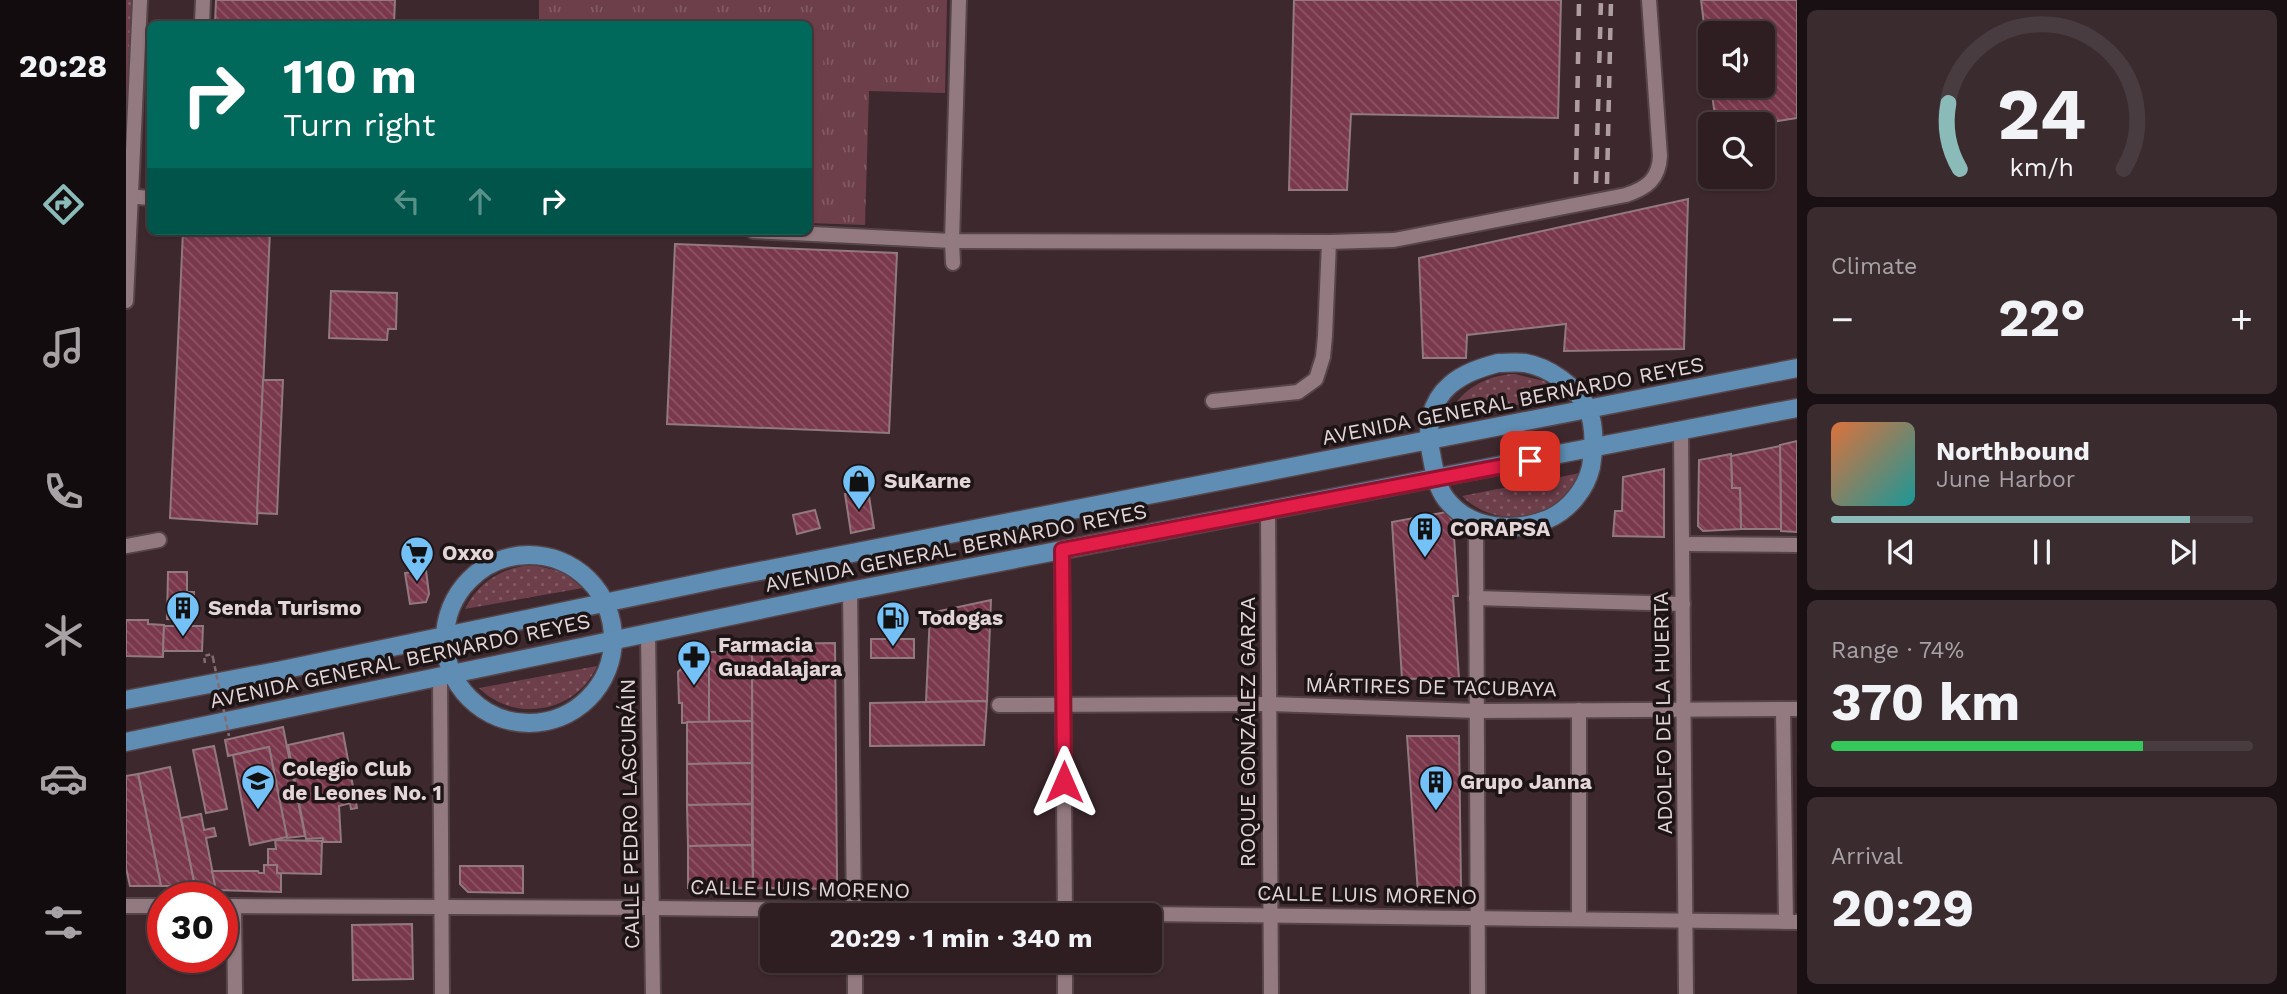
<!DOCTYPE html>
<meta charset="utf-8">
<style>
body{margin:0;font-family:"Work Sans",sans-serif;background:#3a2b2f;color:#f1f3f6;height:100vh;display:flex;flex-direction:column;font-size:26px;white-space:nowrap}
*{box-sizing:border-box;margin:0}
p{font-size:23px;color:#a7a2a5}
.icon{flex:none;width:38px;height:38px;fill:none;stroke:currentColor;stroke-width:2;stroke-linecap:round;stroke-linejoin:round}
.map{position:relative;flex:1;overflow:hidden}
.panel{display:flex;flex-direction:column;gap:10px;padding:10px;background:#191013;width:490px}
.panel>*{flex:none}
.banner{position:absolute;left:21px;top:21px;width:665px;height:214px;border-radius:10px;box-shadow:0 2px 5px #0004,0 0 0 2px #493c40;background:#00695c;color:#fff;overflow:hidden}
.tools{position:absolute;left:1572px;top:21px;display:grid;gap:14px}
.tools a{display:grid;place-items:center;width:77px;height:77px;border-radius:10px;background:#2e1e22;box-shadow:0 2px 5px #0004,0 0 0 2px #493c40;font-size:35px}
.speed{position:absolute;left:21px;top:882px;display:flex;gap:14px;font-size:35px;font-weight:700;text-align:center}
.speed>*{display:grid;place-content:center;width:91px;height:91px;border-radius:50%;background:#2e1e22;box-shadow:0 2px 5px #0004,0 0 0 2px #493c40;line-height:1}
.speed .limit{border:10px solid #d22;background:#fff;color:#111}
.pin{position:absolute;display:grid;place-items:center;width:60px;height:60px;color:#fff;margin:-30px;border-radius:14px;box-shadow:0 4px 10px #0006}
.me{position:absolute;width:77px;margin:-38px;rotate:0deg;stroke-linejoin:round;filter:drop-shadow(0 0 5px #0008)}
.turn{display:flex;align-items:center;gap:24px;height:147px;padding:0 21px;font-size:32px}
.turn .icon{width:91px;height:91px;stroke-width:2.5}
.turn b{display:block;font-size:49px;line-height:60px}
.lanes{display:flex;align-items:center;height:66px;padding:0 21px;background:#0003;justify-content:center;gap:35px;direction:ltr}
.lanes .off{opacity:.35}
.big{font-size:52px;font-weight:700;line-height:1.1}
.panel .widget{flex:1;display:flex;flex-direction:column;justify-content:center;gap:10px;min-width:0;padding:0 24px;border-radius:10px;background:#3a2b2f}
.panel .dial{align-items:center;gap:0}
.dial svg{height:182px;overflow:visible;fill:none;stroke:#493c40;stroke-width:7;stroke-linecap:round;text-anchor:middle}
.dial text{fill:#f1f3f6;stroke:none}
.song{display:flex;align-items:center;gap:21px}
.cover{width:84px;height:84px;border-radius:10px;background:linear-gradient(135deg,hsl(20 70% 55%),hsl(180 70% 35%))}
.played{height:7px;border-radius:4px;background:linear-gradient(90deg,#8bbbb9 85%,#493c40 85%)}
.keys{display:flex;justify-content:space-around;direction:ltr}
.heat{display:flex;justify-content:space-between;align-items:center;font-size:38px;direction:ltr}
.charge{height:10px;border-radius:5px;background:linear-gradient(90deg,#34c759 74%,#493c40 0)}
.trip{position:absolute;left:634px;top:903px;width:402px;height:70px;border-radius:10px;background:#2e1e22;box-shadow:0 2px 5px #0004,0 0 0 2px #493c40;font-weight:700;line-height:70px;text-align:center}
main{display:flex;flex:1;min-height:0}
.tabs{display:flex;flex-direction:column;width:126px;justify-content:space-around;align-items:center;background:#120c0e;color:#a7a2a5}
.tabs .icon{width:49px;height:49px}
.tabs .current{color:#8bbbb9}
.tabs b{font-size:32px;color:#f1f3f6}
.map>svg:first-child{display:block}
</style>
<main>
<nav class="tabs">
<b>20:28</b>
<svg class="icon current" aria-label="directions" viewBox="0 0 24 24"><path d="M12 3l9 9-9 9-9-9zM9 14v-3h6M13 9l2 2-2 2"/></svg>
<svg class="icon" aria-label="music" viewBox="0 0 24 24"><path d="M9 18V5l10-2v13"/><circle cx="6" cy="18" r="3"/><circle cx="16" cy="16" r="3"/></svg>
<svg class="icon" aria-label="phone" viewBox="0 0 24 24"><path d="M5 4h4l2 5-3 2q2 4 5 5l2-3 5 2v4C11 20 4 13 5 4z"/></svg>
<svg class="icon" aria-label="climate" viewBox="0 0 24 24"><path d="M12 3v18M4 7l16 10M4 17L20 7"/></svg>
<svg class="icon" aria-label="car" viewBox="0 0 24 24"><path d="M5 17H2v-5l4-1 3-4h7l3 4 3 1v5h-3M9 17h6M6 11h13"/><circle cx="7" cy="17" r="2"/><circle cx="17" cy="17" r="2"/></svg>
<svg class="icon" aria-label="filters" viewBox="0 0 24 24"><path d="M4 7h16M4 17h16"/><circle cx="9" cy="7" r="2"/><circle cx="15" cy="17" r="2"/></svg>
</nav>
<div class="map">
<svg width="1671" height="994" viewBox="0 0 1671 994">
<defs>
<pattern id="grass-tufts" width="24" height="20" patternUnits="userSpaceOnUse" patternTransform="scale(1.75)"><rect width="24" height="20" fill="#6d3f4b"/><path d="M3 7l-1-3M5 7V3M7 7l1-3M15 17l-1-3M17 17v-4M19 17l1-3" fill="none" stroke="#825a64"/></pattern>
<pattern id="park-dots" width="8" height="8" patternUnits="userSpaceOnUse" patternTransform="scale(1.75)"><rect width="8" height="8" fill="#6d3f4b"/><path d="M2 2h.1M6 6h.1" fill="none" stroke="#825a64" stroke-width="1.8" stroke-linecap="round"/></pattern>
<pattern id="building-back-hatch" width="6" height="6" patternUnits="userSpaceOnUse" patternTransform="scale(1.75)"><rect width="6" height="6" fill="#7a384c"/><path d="M-1 5l2 2M0 0l6 6M5-1l2 2" fill="none" stroke="#8d5465"/></pattern>
</defs>
<rect width="100%" height="100%" fill="#3d282d"/>
<polygon fill="url(#grass-tufts)" points="413,0 821,0 819,93 743,91 739,225 683,223 682,24 413,24"/>
<g fill="url(#park-dots)">
<polygon points="0,0 7,0 0,169"/>
<path d="M1389 374 1418 381 1439 396 1321 418C1333 390 1360 375 1389 374Z"/>
<path d="M1454 473C1434 520 1372 532 1336 496Z"/>
<path d="M408 565 437 572 457 588 339 609C352 582 378 566 408 565Z"/>
<path d="M471 666C451 712 389 724 353 688Z"/>
</g>
<polygon fill="#6d3f4b" points="683,30 698,31 694,190 683,190"/>
<g fill="url(#building-back-hatch)" stroke="#92797f" stroke-width="2">
<polygon points="90,0 269,0 268,24 89,24"/>
<polygon points="1168,0 1435,0 1432,118 1225,114 1221,190 1163,190"/>
<polygon points="1575,0 1671,0 1671,118 1632,124 1590,124 1585,86 1636,86 1636,33 1584,33 1584,73"/>
<polygon points="1562,199 1558,349 1438,351 1440,324 1341,335 1340,358 1297,358 1293,258"/>
<polygon points="57,231 144,231 131,524 44,518"/>
<polygon points="549,244 771,253 763,433 541,424"/>
<polygon points="205,291 271,293 270,329 262,329 261,340 203,338"/>
<polygon points="137,380 157,380 151,514 131,513"/>
<polygon points="1671,441 1671,532 1655,531 1654,445"/>
<polygon points="1654,446 1655,529 1615,529 1614,488 1606,488 1605,456"/>
<polygon points="1605,454 1606,488 1614,488 1615,529 1577,531 1572,526 1573,460"/>
<polygon points="1538,469 1538,537 1487,536 1489,511 1496,511 1497,477"/>
<polygon points="742,490 748,528 725,533 719,494"/>
<polygon points="689,510 694,528 671,534 667,515"/>
<polygon points="1320,512 1327,522 1332,596 1327,596 1333,678 1276,679 1266,522"/>
<polygon points="300,570 303,594 300,602 284,604 279,573"/>
<polygon points="42,572 61,572 61,592 68,592 67,607 60,607 60,620 41,619"/>
<polygon points="865,600 861,701 800,702 804,613"/>
<polygon points="0,620 22,620 22,624 38,625 37,657 0,656"/>
<polygon points="38,626 77,626 76,651 37,651"/>
<rect x="745" y="639" width="43" height="19"/>
<polygon points="709,643 711,881 705,889 627,888 626,644"/>
<polygon points="626,651 626,721 583,722 583,652"/>
<polygon points="583,655 583,722 556,723 556,703 553,703 552,672 564,660"/>
<polygon points="861,701 858,745 744,746 744,703"/>
<polygon points="626,721 626,763 561,764 561,722"/>
<polygon points="157,727 179,836 161,838 143,747 102,756 99,740"/>
<polygon points="217,733 231,808 225,809 224,803 213,806 215,842 197,842 197,838 180,839 162,745"/>
<polygon points="1281,736 1333,736 1335,888 1329,894 1292,893"/>
<polygon points="88,746 101,809 80,813 67,750"/>
<polygon points="143,747 161,837 124,845 107,755"/>
<polygon points="626,763 626,804 561,805 561,764"/>
<polygon points="44,767 69,886 35,886 12,774"/>
<polygon points="12,774 35,886 4,886 0,868 0,776"/>
<polygon points="626,804 626,845 562,846 561,805"/>
<polygon points="75,814 78,830 88,828 90,836 80,838 90,890 70,889 69,886 55,818"/>
<polygon points="149,840 196,841 195,874 151,873 151,865 142,865 142,849 150,849"/>
<polygon points="626,845 627,888 562,888 562,846"/>
<polygon points="138,865 151,865 151,873 155,874 155,892 90,890 86,871 132,871 133,873 138,873"/>
<polygon points="334,866 397,866 397,893 342,892 334,884"/>
<polygon points="286,924 287,979 227,980 226,925"/>
</g>
<g fill="none" stroke-linecap="round" stroke-linejoin="round">
<g stroke="#554448" stroke-width="18">
<g id="minor">
<polyline points="76,24 77,0"/>
<polyline points="0,196 24,198"/>
<polyline points="627,231 826,241 1203,242"/>
<polyline points="827,263 826,241 833,0"/>
<polyline points="0,301 14,0"/>
<path d="M1087 401 1172 392 1190 379 1197 357 1199 336 1203 242 1268 240 1500 195C1521 188 1533 179 1534 156L1523 0"/>
<polyline points="1555,432 1560,994"/>
<polyline points="1142,511 1145,994"/>
<polyline points="1350,521 1352,994"/>
<polyline points="1556,544 1671,545"/>
<polyline points="0,546 33,540"/>
<polyline points="936,550 939,915"/>
<polyline points="724,591 728,915"/>
<polyline points="1350,598 1557,604"/>
<polyline points="522,633 527,994"/>
<polyline points="314,677 316,994"/>
<polyline points="873,705 1143,704 1351,711 1671,709"/>
<polyline points="1657,709 1660,922"/>
<polyline points="1453,710 1453,919"/>
<polyline points="0,906 37,906"/>
<polyline points="96,906 527,908 1671,922"/>
<polyline points="108,906 109,994"/>
<polyline points="729,961 729,994"/>
<polyline points="939,961 939,994"/>
</g>
</g>
<g stroke="#554448" stroke-width="21">
<g id="major">
<path d="M1372 363C1381 363 1390 362 1399 363 1423 367 1451 387 1462 409 1469 426 1468 449 1465 467 1460 489 1443 510 1422 519 1388 533 1344 530 1320 499 1310 486 1308 468 1305 453 1300 429 1304 402 1324 385 1338 373 1354 368 1372 363Z"/>
<circle cx="403" cy="639" r="84"/>
<polyline points="0,700 151,671 593,579 1671,368"/>
<polyline points="0,742 724,591 1671,408"/>
</g>
</g>
<polyline stroke="#806e72" stroke-width="2.5" stroke-dasharray="5 3.5" stroke-linecap="butt" points="79,663 78,656 86,654 87,658"/>
<use href="#minor" stroke="#937a80" stroke-width="14"/>
<use href="#major" stroke="#5f8db3" stroke-width="18"/>
<g stroke="#ad9da0" stroke-width="4.5" stroke-dasharray="12 12" stroke-linecap="butt">
<polyline points="1470,183 1475,0"/>
<polyline points="1450,184 1453,0"/>
<polyline points="1481,184 1485,0"/>
</g>
<polyline stroke="#806e72" stroke-width="2.5" stroke-dasharray="5 3.5" stroke-linecap="butt" points="87,658 103,736"/>
</g>
<g fill="none" stroke-linecap="round" stroke-linejoin="round">
<g stroke="#92132f" stroke-width="18">
<polyline id="route" points="938,782 936,550 1404,461"/>
</g>
<use href="#route" stroke="#e11d48" stroke-width="12"/>
</g>
<defs>
<g id="shop-pin" transform="scale(1.75)"><path d="M0 17L-7.5 6A9.5 9.5 0 1 1 7.5 6Z" fill="#73c1f6" stroke="#1d1416"/><path d="M-5-2.5h2.3a2.7 3.5 0 0 1 5.4 0H5L5.5 6h-11ZM-1.5-2.5h3a1.5 2.3 0 0 0-3 0Z" fill="#111"/></g>
<g id="building-pin" transform="scale(1.75)"><path d="M0 17L-7.5 6A9.5 9.5 0 1 1 7.5 6Z" fill="#73c1f6" stroke="#1d1416"/><path d="M-4-6H4V6H1V3H-1V6H-4ZM-2.5-4.3h1.7v1.8h-1.7ZM.8-4.3h1.7v1.8H.8ZM-2.5-1h1.7V.8h-1.7ZM.8-1h1.7V.8H.8Z" fill="#111"/></g>
<g id="supermarket-pin" transform="scale(1.75)"><path d="M0 17L-7.5 6A9.5 9.5 0 1 1 7.5 6Z" fill="#73c1f6" stroke="#1d1416"/><path d="M-6-5.5h2.5l.6 2H6L4.5 2H-2.5L-4.4-4H-6ZM-1.5 3.2a1.3 1.3 0 1 0 .1 0ZM3 3.2a1.3 1.3 0 1 0 .1 0Z" fill="#111"/></g>
<g id="fuel-pin" transform="scale(1.75)"><path d="M0 17L-7.5 6A9.5 9.5 0 1 1 7.5 6Z" fill="#73c1f6" stroke="#1d1416"/><path d="M-5.5-6h7V0h2V4h1.3V-2.5L3-4.5l.8-.8L6-3V5H2.5V1h-1V6h-7ZM-4.2-4.7v3.2H.2V-4.7Z" fill="#111"/></g>
<g id="pharmacy-pin" transform="scale(1.75)"><path d="M0 17L-7.5 6A9.5 9.5 0 1 1 7.5 6Z" fill="#73c1f6" stroke="#1d1416"/><path d="M-2-6h4v4h4v4h-4v4h-4v-4h-4v-4h4Z" fill="#111"/></g>
<g id="school-pin" transform="scale(1.75)"><path d="M0 17L-7.5 6A9.5 9.5 0 1 1 7.5 6Z" fill="#73c1f6" stroke="#1d1416"/><path d="M0-5L7-2L0 1L-7-2ZM-4 1L0 2.5L4 1V4Q0 6-4 4Z" fill="#111"/></g>
</defs>
<g fill-rule="evenodd">
<use href="#shop-pin" x="733" y="481"/>
<use href="#building-pin" x="1299" y="529"/>
<use href="#supermarket-pin" x="291" y="553"/>
<use href="#building-pin" x="57" y="608"/>
<use href="#fuel-pin" x="767" y="618"/>
<use href="#pharmacy-pin" x="568" y="657"/>
<use href="#school-pin" x="132" y="781"/>
<use href="#building-pin" x="1310" y="782"/>
</g>
<g text-anchor="middle" stroke-width="7" stroke-linejoin="round" paint-order="stroke">
<g font-size="21" fill="#e3d5d8" stroke="#1d1416">
<text transform="translate(1387 401) rotate(-11)" y="7">AVENIDA GENERAL BERNARDO REYES</text>
<text transform="translate(830 548) rotate(-11)" y="7">AVENIDA GENERAL BERNARDO REYES</text>
<text transform="translate(274 661) rotate(-12)" y="7">AVENIDA GENERAL BERNARDO REYES</text>
<text transform="translate(1305 687) rotate(1)" y="7">MÁRTIRES DE TACUBAYA</text>
<text transform="translate(1537 713) rotate(-91)" y="7">ADOLFO DE LA HUERTA</text>
<text transform="translate(1122 732) rotate(-90)" y="7">ROQUE GONZÁLEZ GARZA</text>
<text transform="translate(504 814) rotate(-91)" y="7">CALLE PEDRO LASCURÁIN</text>
<text transform="translate(674 889) rotate(1)" y="7">CALLE LUIS MORENO</text>
<text transform="translate(1241 895) rotate(1)" y="7">CALLE LUIS MORENO</text>
</g>
<g font-size="21" font-weight="bold" fill="#e3d5d8" stroke="#1d1416" text-anchor="start">
<text x="758" y="488">SuKarne</text>
<text x="1324" y="536">CORAPSA</text>
<text x="316" y="560">Oxxo</text>
<text x="82" y="615">Senda Turismo</text>
<text x="792" y="625">Todogas</text>
<text x="592" y="652">Farmacia<tspan x="592" dy="24">Guadalajara</tspan></text>
<text x="156" y="776">Colegio Club<tspan x="156" dy="24">de Leones No. 1</tspan></text>
<text x="1334" y="789">Grupo Janna</text>
</g>
</g>
</svg>
<div class="tools">
<a><svg class="icon" aria-label="sound" viewBox="0 0 24 24"><path d="M4 9h4l5-4v14l-5-4H4zM17 9q2 3 0 6"/></svg></a>
<a><svg class="icon" aria-label="search" viewBox="0 0 24 24"><circle cx="10" cy="10" r="6"/><path d="M15 15l6 6"/></svg></a>
</div>
<div class="speed"><div class="limit">30</div></div>
<div class="pin" style="left:1404px;top:461px;background:#d93025"><svg class="icon" aria-label="arrive" viewBox="0 0 24 24"><path d="M6 21V4h12l-3 4 3 4H6"/></svg></div>
<svg class="me" style="left:938px;top:782px" viewBox="-20 -20 40 40"><path d="M0-17L14 15 0 8-14 15z" fill="#e11d48" stroke="#fff" stroke-width="4"/></svg>
<div class="trip">20:29 · 1 min · 340 m</div>
<div class="banner">
<div class="turn"><svg class="icon" aria-label="right" viewBox="0 0 24 24"><path d="M7 20v-9h11M14 6l5 5-5 5"/></svg><div><b>110 m</b>Turn right</div></div>
<div class="lanes"><svg class="icon off" aria-label="left" viewBox="0 0 24 24"><path d="M17 20v-9H6M10 6l-5 5 5 5"/></svg><svg class="icon off" aria-label="ahead" viewBox="0 0 24 24"><path d="M12 20V5M6 11l6-6 6 6"/></svg><svg class="icon" aria-label="right" viewBox="0 0 24 24"><path d="M7 20v-9h11M14 6l5 5-5 5"/></svg></div>
</div>
</div>
<section class="panel">
<div class="widget dial"><svg viewBox="0 0 100 80">
<path d="M14 69A42 42 0 1 1 86 69"/>
<path d="M14 69A42 42 0 0 1 9 40" stroke="#8bbbb9"/>
<text x="50" y="56" font-size="32" font-weight="700">24</text>
<text x="50" y="72" font-size="11">km/h</text>
</svg></div>
<div class="widget"><p>Climate</p>
<div class="heat"><a>−</a><b class="big">22°</b><a>+</a></div>
</div>
<div class="widget">
<div class="song"><i class="cover"></i><div><b>Northbound</b><p>June Harbor</p></div></div>
<div class="played"></div>
<div class="keys"><svg class="icon" aria-label="previous" viewBox="0 0 24 24"><path d="M18 5L8 12l10 7zM5 5v14"/></svg><svg class="icon" aria-label="pause" viewBox="0 0 24 24"><path d="M8 5v14M16 5v14"/></svg><svg class="icon" aria-label="next" viewBox="0 0 24 24"><path d="M6 5l10 7-10 7zM19 5v14"/></svg></div>
</div>
<div class="widget"><p>Range · 74%</p><b class="big">370 km</b><div class="charge"></div></div>
<div class="widget"><p>Arrival</p><b class="big">20:29</b></div>
</section>
</main>
